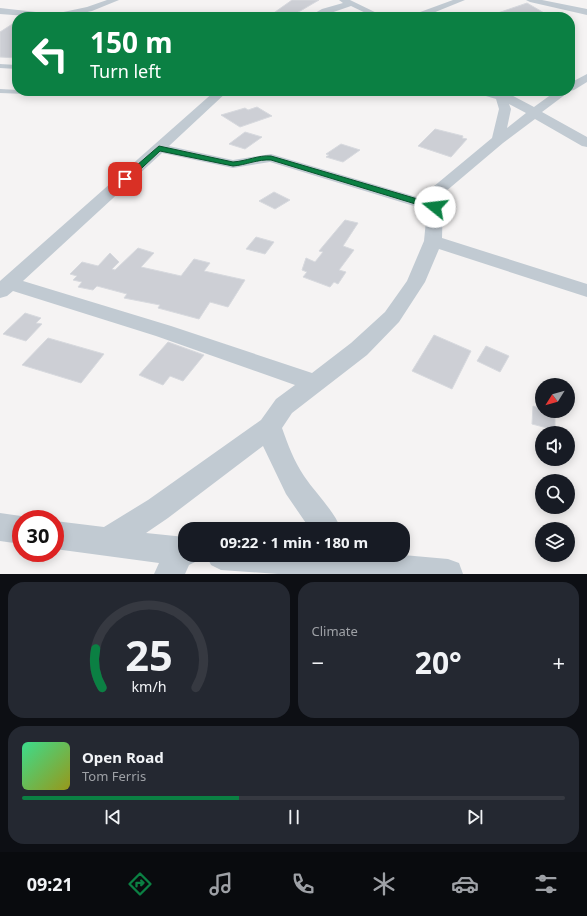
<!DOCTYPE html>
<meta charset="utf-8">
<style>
body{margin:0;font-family:"Noto Sans",sans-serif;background:#242831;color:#f1f3f6;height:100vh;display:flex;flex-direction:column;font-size:15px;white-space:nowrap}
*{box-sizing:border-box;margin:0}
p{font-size:13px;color:#9ea1a6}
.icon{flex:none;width:22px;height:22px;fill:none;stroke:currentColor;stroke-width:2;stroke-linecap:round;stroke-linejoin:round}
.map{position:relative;height:574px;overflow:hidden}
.drawer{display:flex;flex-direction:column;gap:8px;padding:8px;background:#0d0f14;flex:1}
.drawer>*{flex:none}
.hud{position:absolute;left:12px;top:12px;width:563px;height:84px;border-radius:16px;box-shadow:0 2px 10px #0003;background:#0b8043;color:#fff;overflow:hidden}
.needle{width:26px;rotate:233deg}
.buttons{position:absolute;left:535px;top:378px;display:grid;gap:8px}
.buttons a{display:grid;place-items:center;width:40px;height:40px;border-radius:50%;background:#171b24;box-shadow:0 2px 10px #0003;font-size:20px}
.speed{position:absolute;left:12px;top:510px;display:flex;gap:8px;font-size:20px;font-weight:700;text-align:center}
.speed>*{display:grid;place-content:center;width:52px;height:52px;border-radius:50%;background:#171b24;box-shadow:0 2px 10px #0003;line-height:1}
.speed .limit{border:6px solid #d22;background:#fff;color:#111}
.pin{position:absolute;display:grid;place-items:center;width:34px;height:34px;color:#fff;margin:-17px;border-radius:8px;box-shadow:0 2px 6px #0006}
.me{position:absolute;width:44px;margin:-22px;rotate:286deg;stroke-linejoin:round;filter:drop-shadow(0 0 3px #0008)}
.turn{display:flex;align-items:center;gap:14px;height:84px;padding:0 12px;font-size:18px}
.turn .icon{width:52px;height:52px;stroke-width:2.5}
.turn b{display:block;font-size:28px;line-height:34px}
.big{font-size:30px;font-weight:700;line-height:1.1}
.drawer .card{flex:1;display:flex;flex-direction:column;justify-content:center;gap:6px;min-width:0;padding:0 14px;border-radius:16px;background:#242831}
.drawer .dial{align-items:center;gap:0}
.dial svg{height:104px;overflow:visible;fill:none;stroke:#363941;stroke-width:7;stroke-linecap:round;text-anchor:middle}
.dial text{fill:#f1f3f6;stroke:none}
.song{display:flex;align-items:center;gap:12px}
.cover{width:48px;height:48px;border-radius:6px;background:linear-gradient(135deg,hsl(150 70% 55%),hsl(60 70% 35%))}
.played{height:4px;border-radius:2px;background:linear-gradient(90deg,#0b8043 40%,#363941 40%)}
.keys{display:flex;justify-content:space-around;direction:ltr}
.heat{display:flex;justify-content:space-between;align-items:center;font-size:22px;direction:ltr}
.drawer .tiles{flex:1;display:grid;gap:8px;grid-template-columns:1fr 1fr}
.card:last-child{grid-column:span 2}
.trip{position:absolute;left:178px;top:522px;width:232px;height:40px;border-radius:16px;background:#171b24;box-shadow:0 2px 10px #0003;font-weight:700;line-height:40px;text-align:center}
.menu{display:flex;height:64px;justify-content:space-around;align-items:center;background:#090b0e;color:#9ea1a6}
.menu .icon{width:28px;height:28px}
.menu .selected{color:#0b8043}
.menu b{font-size:18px;color:#f1f3f6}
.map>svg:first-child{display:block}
</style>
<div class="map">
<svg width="587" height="574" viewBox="0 0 587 574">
<rect width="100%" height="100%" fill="#f5f3f3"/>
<g fill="#cdcfd5" stroke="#d7d9de">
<polygon points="292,0 319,0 290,17 268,17"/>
<polygon points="527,3 551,17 492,17 492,15"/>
<polygon points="17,21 17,58 0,57 0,32"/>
<polygon points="257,107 272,116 240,127 221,115 245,108 248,110"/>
<polygon points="435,129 463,136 462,138 467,139 451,157 418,146"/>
<polygon points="245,132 262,137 245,149 229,144"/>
<polygon points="341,144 360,150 343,162 326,157 329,155 326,154"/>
<polygon points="274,192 290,200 275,209 259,201"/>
<polygon points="345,220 358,223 343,246 354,250 339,270 346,272 338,284 334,282 330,287 303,277 307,272 302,270 306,258 315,262 323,252 319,251"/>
<polygon points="256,237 274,242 265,254 246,249"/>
<polygon points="138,248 154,253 141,267 181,276 194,259 210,263 204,271 245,280 228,307 210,302 199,319 158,308 160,305 124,298 127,294 97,286 93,290 78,287 82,282 73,280 77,276 70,274 82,262 98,266 110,253 119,262 112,269 115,270"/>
<polygon points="25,313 41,318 36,323 42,324 26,341 3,334"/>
<polygon points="434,335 471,351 452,389 412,371"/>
<polygon points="48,338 104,354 81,383 22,365"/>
<polygon points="168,342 204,355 183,381 170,376 163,385 139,375"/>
<polygon points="486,346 509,356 500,372 477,361"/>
<polygon points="533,406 542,409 542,411 555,412 555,430 532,424"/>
</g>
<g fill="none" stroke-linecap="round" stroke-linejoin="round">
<g fill="#c1cad2" fill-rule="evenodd">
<polygon points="0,64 17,65 17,69 0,68"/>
<polygon points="0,89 38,91 26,94 0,93"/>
</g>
<g fill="#c1cad2" fill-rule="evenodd">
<polygon points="107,0 119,0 92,11 65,17 39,17 0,14 0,8 54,14 87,7"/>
<polygon points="339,0 350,0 385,17 374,17 351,6 319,17 308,17 322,9 343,3"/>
<polygon points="453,0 465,0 423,17 411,17 412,15"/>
<polygon points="526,0 542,0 587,9 587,15 530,2"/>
<path d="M587 74V82L574 90 570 91 542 112 587 137V147L582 146 535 119 503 143 445 192 443 200 442 238 587 284V297L439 249 425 282 399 322 367 355 292 413 282 428C288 445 294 461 304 476 316 494 333 509 341 529H310L286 494 263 446 168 518 146 533 185 537V555H198L195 562 189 565 185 574H154L159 563 55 549V521L104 527 148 500 261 420 276 399 295 385 156 336 13 291 7 296 0 298V281L215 91H228L169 146 233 160 271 154 427 200 433 187 492 138 499 109 496 99 476 93 474 91H504L534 107 556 91H570V83ZM509 104 526 113 507 128 511 109ZM162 153 233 168 270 162 427 210 424 241 407 281 385 312 351 343 312 373 171 326 23 281Z"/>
<polygon points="0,513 21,516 28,519 21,519 21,544 0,541"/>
<polygon points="206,555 403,555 448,559 459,563 463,574 278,574 221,570 211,565"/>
</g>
</g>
<path fill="#0b8043" stroke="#07532c" d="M159 146 233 162C247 161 258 155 271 156L438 205 439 207 438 209H432L271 160C258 159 246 165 233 166L160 151 128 181H122V178Z"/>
</svg>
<div class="buttons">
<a><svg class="needle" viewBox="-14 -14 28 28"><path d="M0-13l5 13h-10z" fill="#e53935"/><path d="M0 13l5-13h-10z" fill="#9ea1a6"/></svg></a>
<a><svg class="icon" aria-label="sound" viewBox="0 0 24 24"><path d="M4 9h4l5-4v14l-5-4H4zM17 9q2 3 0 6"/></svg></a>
<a><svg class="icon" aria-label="search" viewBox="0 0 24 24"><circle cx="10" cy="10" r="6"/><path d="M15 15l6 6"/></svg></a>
<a><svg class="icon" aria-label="layers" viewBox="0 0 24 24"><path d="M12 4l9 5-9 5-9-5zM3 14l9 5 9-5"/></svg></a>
</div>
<div class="speed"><div class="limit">30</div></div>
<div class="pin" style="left:125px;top:179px;background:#d93025"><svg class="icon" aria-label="arrive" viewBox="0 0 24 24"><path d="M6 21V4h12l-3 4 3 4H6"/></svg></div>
<svg class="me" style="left:435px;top:207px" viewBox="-20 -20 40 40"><circle r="19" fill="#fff"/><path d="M0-13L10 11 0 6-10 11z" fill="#0b8043"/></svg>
<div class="trip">09:22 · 1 min · 180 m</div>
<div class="hud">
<div class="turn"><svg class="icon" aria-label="left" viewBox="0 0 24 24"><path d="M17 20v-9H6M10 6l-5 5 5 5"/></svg><div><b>150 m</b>Turn left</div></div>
</div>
</div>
<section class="drawer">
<div class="tiles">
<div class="card dial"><svg viewBox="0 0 100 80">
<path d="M14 69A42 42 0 1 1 86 69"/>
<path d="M14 69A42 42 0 0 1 9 39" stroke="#0b8043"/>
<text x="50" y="56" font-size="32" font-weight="700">25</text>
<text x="50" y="72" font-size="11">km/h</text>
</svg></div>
<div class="card"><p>Climate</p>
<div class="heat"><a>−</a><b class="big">20°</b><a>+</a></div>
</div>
<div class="card">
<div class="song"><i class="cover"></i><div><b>Open Road</b><p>Tom Ferris</p></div></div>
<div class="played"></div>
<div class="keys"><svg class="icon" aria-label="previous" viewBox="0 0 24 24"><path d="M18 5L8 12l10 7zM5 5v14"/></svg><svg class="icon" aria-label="pause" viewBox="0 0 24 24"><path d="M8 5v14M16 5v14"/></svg><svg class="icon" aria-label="next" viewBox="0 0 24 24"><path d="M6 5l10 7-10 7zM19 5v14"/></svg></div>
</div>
</div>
</section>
<nav class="menu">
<b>09:21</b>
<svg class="icon selected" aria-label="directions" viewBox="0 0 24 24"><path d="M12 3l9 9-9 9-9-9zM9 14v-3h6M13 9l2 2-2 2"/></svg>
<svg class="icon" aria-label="music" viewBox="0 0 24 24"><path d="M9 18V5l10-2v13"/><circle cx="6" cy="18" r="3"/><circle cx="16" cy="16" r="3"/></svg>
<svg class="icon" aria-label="phone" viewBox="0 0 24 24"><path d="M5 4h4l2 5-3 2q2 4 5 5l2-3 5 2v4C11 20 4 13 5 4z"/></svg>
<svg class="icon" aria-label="climate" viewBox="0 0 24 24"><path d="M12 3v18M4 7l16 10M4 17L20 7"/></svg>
<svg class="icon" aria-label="car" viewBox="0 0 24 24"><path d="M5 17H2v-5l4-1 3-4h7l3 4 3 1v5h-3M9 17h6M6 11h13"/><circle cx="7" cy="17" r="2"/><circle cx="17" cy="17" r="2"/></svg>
<svg class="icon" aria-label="filters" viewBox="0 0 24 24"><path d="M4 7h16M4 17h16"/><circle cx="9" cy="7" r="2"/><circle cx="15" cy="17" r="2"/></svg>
</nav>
